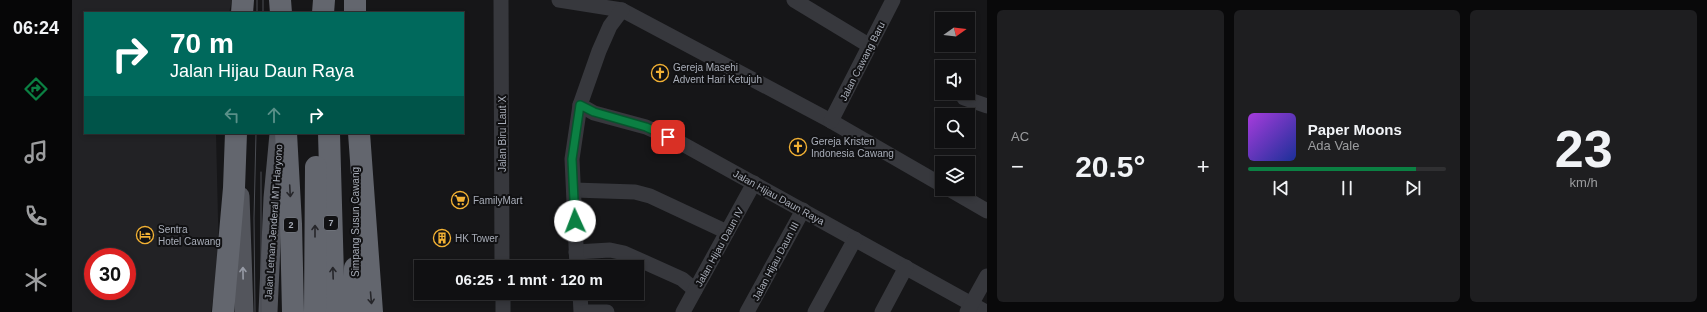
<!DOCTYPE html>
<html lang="id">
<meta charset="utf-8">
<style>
body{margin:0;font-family:Helvetica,sans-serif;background:#1e1e20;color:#f1f3f6;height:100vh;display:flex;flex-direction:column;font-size:15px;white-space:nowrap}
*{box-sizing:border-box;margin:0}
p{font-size:13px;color:#9c9d9f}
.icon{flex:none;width:22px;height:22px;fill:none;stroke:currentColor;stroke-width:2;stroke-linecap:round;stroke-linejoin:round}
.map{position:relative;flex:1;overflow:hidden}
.panel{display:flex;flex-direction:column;gap:10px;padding:10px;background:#09090a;width:720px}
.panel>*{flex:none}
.top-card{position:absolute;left:12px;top:12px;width:380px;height:122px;border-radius:0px;box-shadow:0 2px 6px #0003,0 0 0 1px #303032;background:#00695c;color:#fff;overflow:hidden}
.needle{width:26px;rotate:76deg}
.controls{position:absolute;left:863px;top:12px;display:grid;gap:8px}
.controls a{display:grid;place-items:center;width:40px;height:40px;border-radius:0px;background:#101012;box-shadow:0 2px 6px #0003,0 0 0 1px #303032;font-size:20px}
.speed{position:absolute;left:12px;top:248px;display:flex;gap:8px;font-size:20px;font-weight:700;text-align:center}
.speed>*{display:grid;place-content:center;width:52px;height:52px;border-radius:50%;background:#101012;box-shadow:0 2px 6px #0003,0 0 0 1px #303032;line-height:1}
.speed .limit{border:6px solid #d22;background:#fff;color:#111}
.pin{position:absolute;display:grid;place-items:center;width:34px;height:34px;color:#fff;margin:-17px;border-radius:8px;box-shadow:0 2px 6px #0006}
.me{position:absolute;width:44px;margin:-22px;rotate:358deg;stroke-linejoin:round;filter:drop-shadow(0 0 3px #0008)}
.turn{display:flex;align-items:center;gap:14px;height:84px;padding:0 20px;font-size:18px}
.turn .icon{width:52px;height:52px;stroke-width:2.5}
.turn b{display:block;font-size:28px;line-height:34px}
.lanes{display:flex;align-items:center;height:38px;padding:0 20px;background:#0003;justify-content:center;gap:20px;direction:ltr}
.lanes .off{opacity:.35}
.big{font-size:30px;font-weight:800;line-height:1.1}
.panel .widget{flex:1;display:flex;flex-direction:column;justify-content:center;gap:6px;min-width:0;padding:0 14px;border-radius:6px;background:#1e1e20}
.panel .dial{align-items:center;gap:0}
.dial b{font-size:52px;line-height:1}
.song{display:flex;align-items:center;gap:12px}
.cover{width:48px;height:48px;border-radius:6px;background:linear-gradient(135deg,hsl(280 70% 55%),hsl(230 70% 35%))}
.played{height:4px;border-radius:2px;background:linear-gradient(90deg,#0b8043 85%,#303032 85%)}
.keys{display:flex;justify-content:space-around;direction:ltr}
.heat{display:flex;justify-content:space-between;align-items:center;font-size:22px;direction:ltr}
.panel .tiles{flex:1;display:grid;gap:10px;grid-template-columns:repeat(3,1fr)}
.trip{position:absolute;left:342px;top:260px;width:230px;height:40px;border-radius:0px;background:#101012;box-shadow:0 2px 6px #0003,0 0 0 1px #303032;font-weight:800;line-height:40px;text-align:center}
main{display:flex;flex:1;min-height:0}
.tabs{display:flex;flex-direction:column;width:72px;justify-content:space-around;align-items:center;background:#060607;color:#9c9d9f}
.tabs .icon{width:28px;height:28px}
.tabs .on{color:#0b8043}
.tabs b{font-size:18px;color:#f1f3f6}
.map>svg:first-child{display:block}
</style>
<main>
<nav class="tabs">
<b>06:24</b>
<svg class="icon on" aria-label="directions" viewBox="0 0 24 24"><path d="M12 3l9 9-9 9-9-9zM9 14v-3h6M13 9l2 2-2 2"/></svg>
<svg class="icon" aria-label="music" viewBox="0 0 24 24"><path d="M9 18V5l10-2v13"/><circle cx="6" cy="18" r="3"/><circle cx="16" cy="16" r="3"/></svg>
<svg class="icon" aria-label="phone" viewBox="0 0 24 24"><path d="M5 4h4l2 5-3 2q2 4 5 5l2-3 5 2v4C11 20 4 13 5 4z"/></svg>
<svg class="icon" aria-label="climate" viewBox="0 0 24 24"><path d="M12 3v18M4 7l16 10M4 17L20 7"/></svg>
</nav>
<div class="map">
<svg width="915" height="312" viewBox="0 0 915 312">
<rect width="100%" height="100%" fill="#161618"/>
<path fill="#222225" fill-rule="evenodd" d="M0 0H160L157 13H13V133H144L147 260 139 312H0ZM21 257H55V291H21Z"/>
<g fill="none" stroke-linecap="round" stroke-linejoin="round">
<g stroke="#37383d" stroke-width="15">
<polyline points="429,0 430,267"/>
<polyline points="487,0 550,10 759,121 870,185"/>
<polyline points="722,0 798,46"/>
<polyline points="892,98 915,106"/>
<polyline points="508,105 522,113 574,127 607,142 914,312"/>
<polyline points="759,121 821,0"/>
<polyline points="877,189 915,211"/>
<polyline points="502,190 563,192 578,196 655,232"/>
<polyline points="504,252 538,250 552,253 610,279 623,290"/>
<polyline points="505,267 500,159 508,105 527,51 538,26 550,10"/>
<polyline points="431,293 431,312"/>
<polyline points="508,293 509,312"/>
<polyline points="513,312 535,312"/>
<polyline points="611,312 682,183"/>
<polyline points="675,312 731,210"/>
<polyline points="743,312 783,239"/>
<polyline points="810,312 834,267"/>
<polyline points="895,312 915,276"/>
</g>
<g stroke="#53555c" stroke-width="19">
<polyline points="168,196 172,312"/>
<polyline points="196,312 201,198 207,134"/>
</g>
<g stroke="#63666e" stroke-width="22">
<polyline points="208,0 209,13"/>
<polyline points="170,13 171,0"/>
<polyline points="251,13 252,0"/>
<polyline points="283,13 283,0"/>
<polyline points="214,133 219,224 221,312"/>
<polyline points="257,133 262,312"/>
<polyline points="287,133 300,312"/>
<polyline points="283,268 283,312"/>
<polyline points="151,312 162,188 164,133"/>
<polyline points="243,312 244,167"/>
</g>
<g stroke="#4a4c52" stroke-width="1">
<polyline points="185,13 185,0"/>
<polyline points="191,13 191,0"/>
<polyline points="189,172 189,312"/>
<polyline points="183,312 182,218 184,133"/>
</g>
</g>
<defs><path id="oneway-shaft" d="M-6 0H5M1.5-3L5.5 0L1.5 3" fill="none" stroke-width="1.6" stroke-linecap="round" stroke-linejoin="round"/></defs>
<g stroke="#26262a">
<use href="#oneway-shaft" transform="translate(218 191) rotate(87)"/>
<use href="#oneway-shaft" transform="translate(243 231) rotate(-90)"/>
<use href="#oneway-shaft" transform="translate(261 273) rotate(-92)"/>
<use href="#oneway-shaft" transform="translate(299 298) rotate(85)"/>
</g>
<use stroke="#979ba6" href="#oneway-shaft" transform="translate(171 273) rotate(-91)"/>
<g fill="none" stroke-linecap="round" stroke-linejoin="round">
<g stroke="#07532c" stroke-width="10">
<polyline id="route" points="503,221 500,159 508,105 522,112 574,127 596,137"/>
</g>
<use href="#route" stroke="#0b8043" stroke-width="7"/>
</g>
<defs>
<g id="church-ring" transform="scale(0.9)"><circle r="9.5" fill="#111113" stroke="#f2b134" stroke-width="1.5"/><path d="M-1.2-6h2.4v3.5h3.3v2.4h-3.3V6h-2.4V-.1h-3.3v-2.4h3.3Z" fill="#f2b134"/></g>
<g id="supermarket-ring" transform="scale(0.9)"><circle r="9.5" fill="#111113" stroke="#f2b134" stroke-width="1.5"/><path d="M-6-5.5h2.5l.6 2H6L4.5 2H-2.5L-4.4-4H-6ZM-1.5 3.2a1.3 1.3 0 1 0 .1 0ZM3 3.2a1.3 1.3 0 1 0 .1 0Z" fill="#f2b134"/></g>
<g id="hotel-ring" transform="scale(0.9)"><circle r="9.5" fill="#111113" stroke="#f2b134" stroke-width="1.5"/><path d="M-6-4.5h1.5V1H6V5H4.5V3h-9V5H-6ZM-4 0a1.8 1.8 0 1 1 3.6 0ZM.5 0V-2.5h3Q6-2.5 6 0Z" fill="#f2b134"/></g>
<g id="building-ring" transform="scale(0.9)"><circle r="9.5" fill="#111113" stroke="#f2b134" stroke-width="1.5"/><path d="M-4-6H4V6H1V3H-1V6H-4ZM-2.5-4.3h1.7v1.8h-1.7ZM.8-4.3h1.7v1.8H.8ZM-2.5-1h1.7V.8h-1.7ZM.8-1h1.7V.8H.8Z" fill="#f2b134"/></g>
</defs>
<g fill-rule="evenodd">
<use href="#church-ring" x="588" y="73"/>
<use href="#church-ring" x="726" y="147"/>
<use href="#supermarket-ring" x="388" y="200"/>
<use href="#hotel-ring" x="73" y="235"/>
<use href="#building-ring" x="370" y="238"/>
</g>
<g text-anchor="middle" stroke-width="4" stroke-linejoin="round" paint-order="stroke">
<g fill="#111113" stroke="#7b7e86" stroke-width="1">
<rect x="252" y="216" width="14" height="14" rx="3"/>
<rect x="212" y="218" width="14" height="14" rx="3"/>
</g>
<g font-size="9" font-weight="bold" fill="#a8adb8">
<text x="259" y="226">7</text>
<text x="219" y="228">2</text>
</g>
<g font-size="10" fill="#a8adb8" stroke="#111113">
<text transform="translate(790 61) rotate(-63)" y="4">Jalan Cawang Baru</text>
<text transform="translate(430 134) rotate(-90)" y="4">Jalan Biru Laut X</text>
<text transform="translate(707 197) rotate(29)" y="4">Jalan Hijau Daun Raya</text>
<text transform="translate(201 222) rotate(-86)" y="4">Jalan Letnan Jenderal MT Haryono</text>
<text transform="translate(283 222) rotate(-90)" y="4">Simpang Susun Cawang</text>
<text transform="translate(647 247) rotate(-61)" y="4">Jalan Hijau Daun IV</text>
<text transform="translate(703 261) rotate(-62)" y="4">Jalan Hijau Daun III</text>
</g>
<g font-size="10" fill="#a8adb8" stroke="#111113" text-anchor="start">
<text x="601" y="71">Gereja Masehi<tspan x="601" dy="12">Advent Hari Ketujuh</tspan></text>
<text x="739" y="145">Gereja Kristen<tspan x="739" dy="12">Indonesia Cawang</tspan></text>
<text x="401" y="204">FamilyMart</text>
<text x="86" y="233">Sentra<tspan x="86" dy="12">Hotel Cawang</tspan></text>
<text x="383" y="242">HK Tower</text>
</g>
</g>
</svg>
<div class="controls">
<a><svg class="needle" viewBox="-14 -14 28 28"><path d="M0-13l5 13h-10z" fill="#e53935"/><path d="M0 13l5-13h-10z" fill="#9c9d9f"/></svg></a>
<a><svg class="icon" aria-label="sound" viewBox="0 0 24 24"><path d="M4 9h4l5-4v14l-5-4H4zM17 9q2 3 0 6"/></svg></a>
<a><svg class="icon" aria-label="search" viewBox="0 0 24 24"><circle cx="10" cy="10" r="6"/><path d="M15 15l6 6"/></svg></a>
<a><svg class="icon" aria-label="layers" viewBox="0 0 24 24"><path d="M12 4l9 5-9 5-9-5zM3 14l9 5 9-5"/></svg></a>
</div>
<div class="speed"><div class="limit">30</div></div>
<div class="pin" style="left:596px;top:137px;background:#d93025"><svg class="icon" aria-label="arrive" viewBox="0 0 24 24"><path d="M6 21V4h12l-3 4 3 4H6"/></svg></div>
<svg class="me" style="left:503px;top:221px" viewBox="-20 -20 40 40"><circle r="19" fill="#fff"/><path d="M0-13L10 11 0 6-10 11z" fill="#0b8043"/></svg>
<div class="trip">06:25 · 1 mnt · 120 m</div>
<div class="top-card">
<div class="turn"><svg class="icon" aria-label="right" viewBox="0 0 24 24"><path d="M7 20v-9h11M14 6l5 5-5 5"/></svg><div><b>70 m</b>Jalan Hijau Daun Raya</div></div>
<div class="lanes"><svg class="icon off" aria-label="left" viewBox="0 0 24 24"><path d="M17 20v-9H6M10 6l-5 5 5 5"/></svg><svg class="icon off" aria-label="ahead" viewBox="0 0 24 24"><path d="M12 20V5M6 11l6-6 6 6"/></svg><svg class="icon" aria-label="right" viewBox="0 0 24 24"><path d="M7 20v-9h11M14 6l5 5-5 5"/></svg></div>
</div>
</div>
<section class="panel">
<div class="tiles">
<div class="widget"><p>AC</p>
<div class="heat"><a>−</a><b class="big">20.5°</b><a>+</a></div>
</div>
<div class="widget">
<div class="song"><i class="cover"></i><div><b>Paper Moons</b><p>Ada Vale</p></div></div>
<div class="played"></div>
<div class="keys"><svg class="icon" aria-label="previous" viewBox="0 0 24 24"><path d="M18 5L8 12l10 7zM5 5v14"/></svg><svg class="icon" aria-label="pause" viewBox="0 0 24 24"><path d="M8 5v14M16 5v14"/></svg><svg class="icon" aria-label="next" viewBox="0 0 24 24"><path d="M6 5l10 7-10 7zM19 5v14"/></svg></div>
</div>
<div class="widget dial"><b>23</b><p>km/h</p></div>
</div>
</section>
</main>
